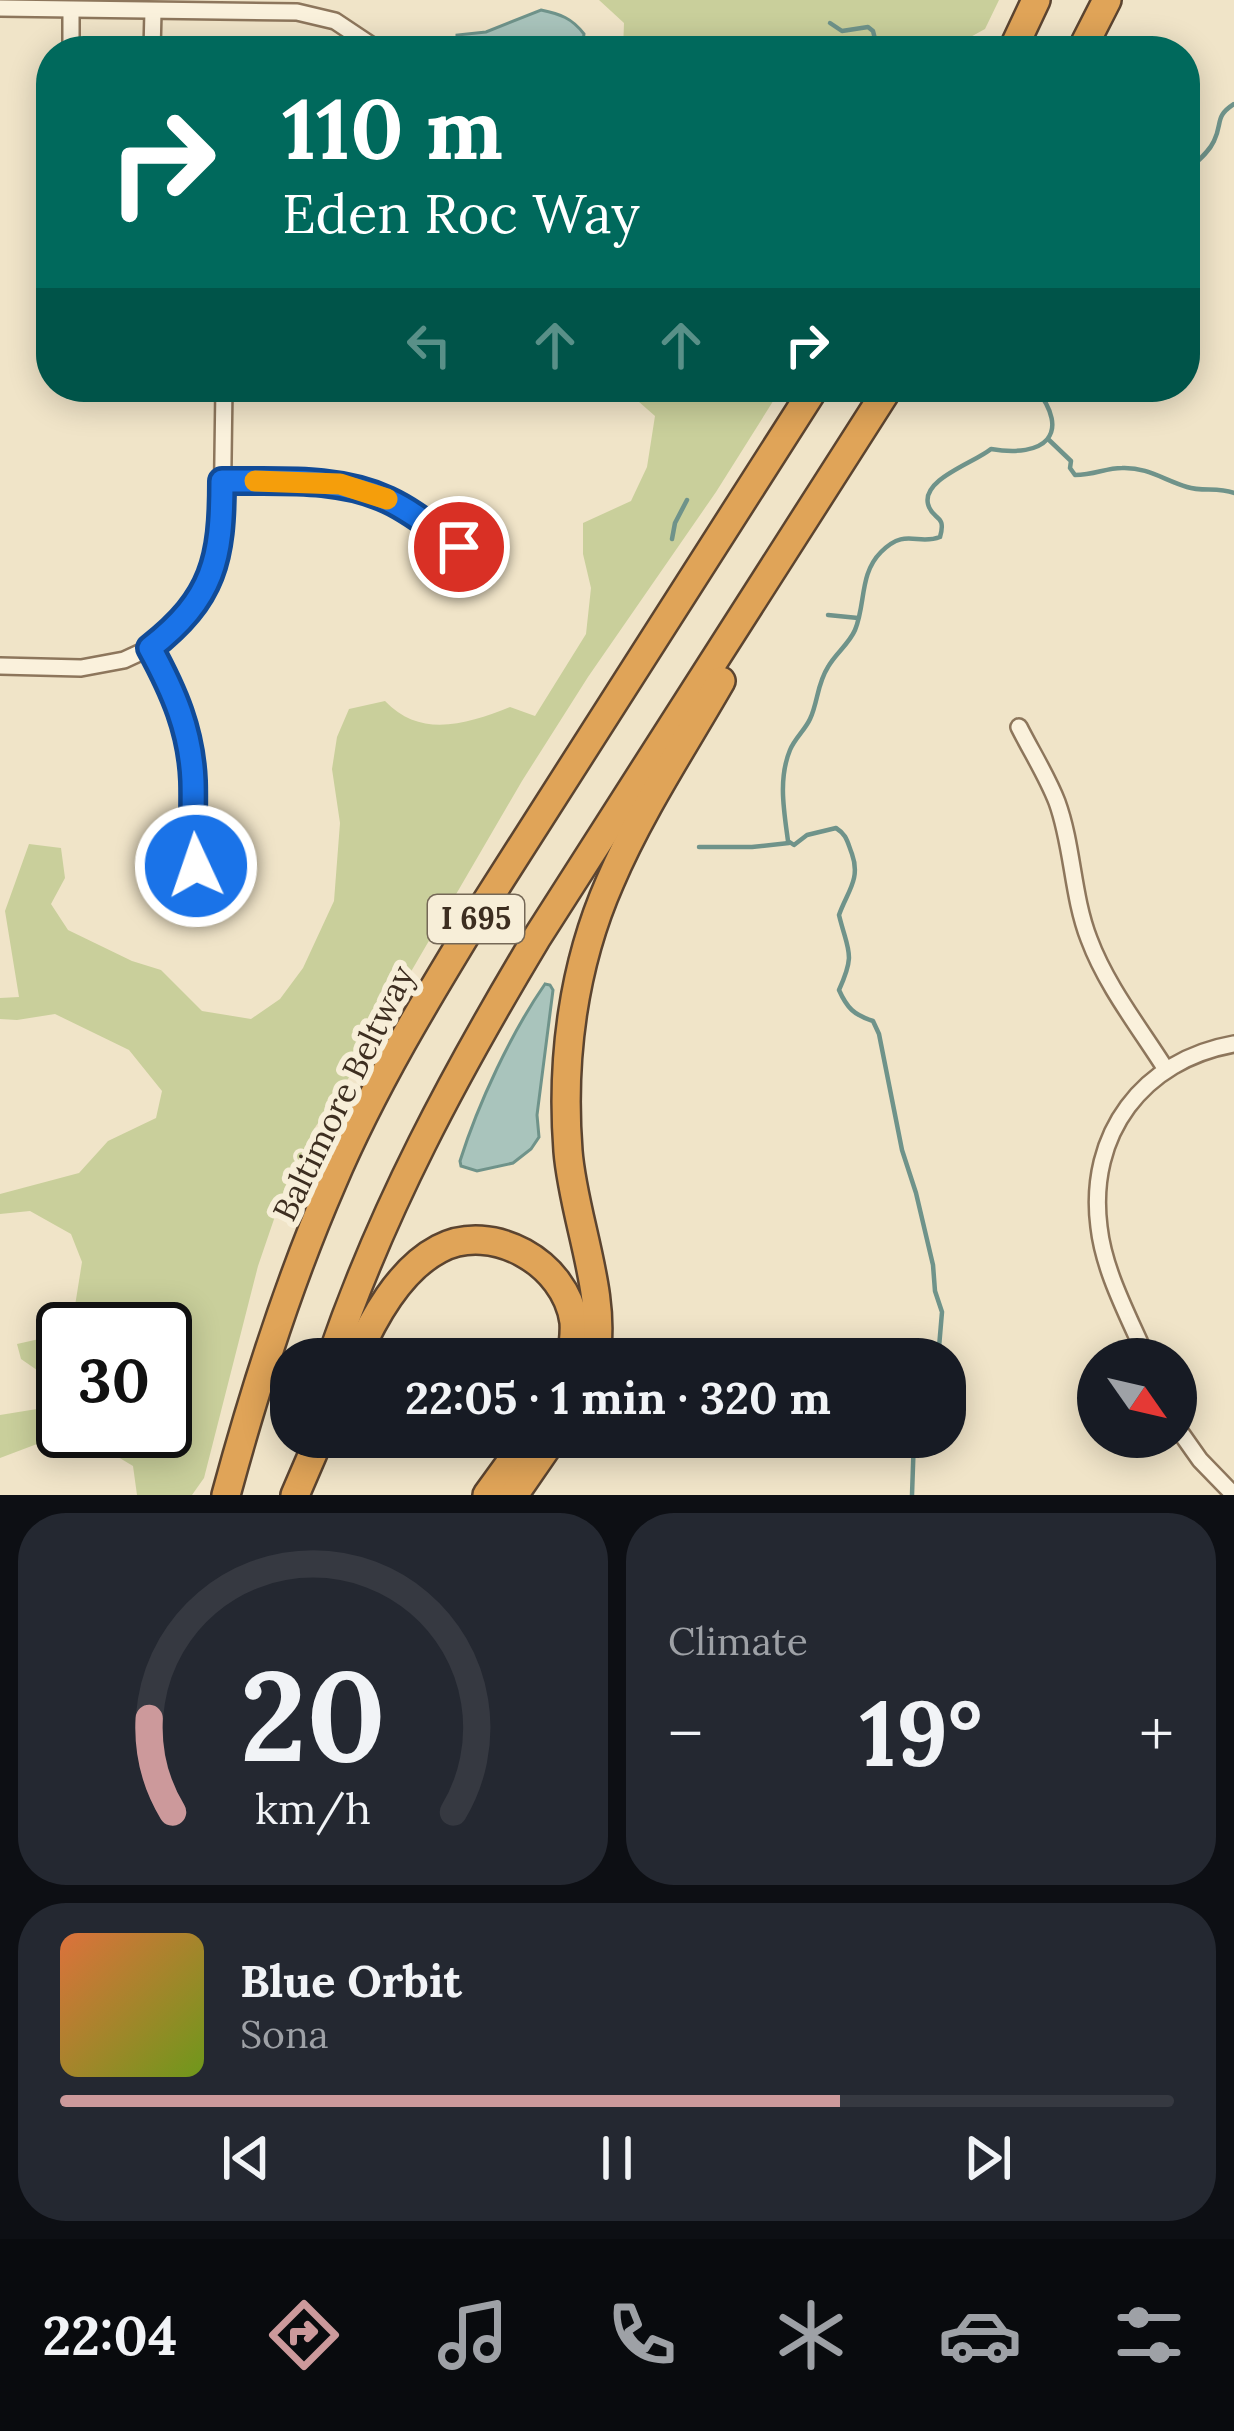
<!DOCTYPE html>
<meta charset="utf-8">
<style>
body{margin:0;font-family:Lora,serif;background:#242831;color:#f1f3f6;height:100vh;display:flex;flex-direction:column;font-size:45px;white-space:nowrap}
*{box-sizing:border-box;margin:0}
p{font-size:39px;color:#9ea1a6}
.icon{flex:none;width:66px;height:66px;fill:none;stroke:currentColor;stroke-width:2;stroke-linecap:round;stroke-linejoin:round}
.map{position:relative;height:1495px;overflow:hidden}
.side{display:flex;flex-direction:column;gap:18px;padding:18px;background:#0d0f14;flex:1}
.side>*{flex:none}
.hud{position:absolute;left:36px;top:36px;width:1164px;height:366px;border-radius:48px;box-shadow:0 6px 30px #0003;background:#00695c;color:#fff;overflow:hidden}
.needle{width:78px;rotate:124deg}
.fabs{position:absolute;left:1077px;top:1338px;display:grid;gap:24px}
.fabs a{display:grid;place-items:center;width:120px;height:120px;border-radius:50%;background:#171b24;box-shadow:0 6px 30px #0003;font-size:60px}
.speed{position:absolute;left:36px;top:1302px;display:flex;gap:24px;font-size:60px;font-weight:700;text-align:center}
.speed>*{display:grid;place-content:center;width:156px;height:156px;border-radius:50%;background:#171b24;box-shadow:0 6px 30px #0003;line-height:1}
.speed .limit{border:6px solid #111;border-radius:18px;background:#fff;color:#111}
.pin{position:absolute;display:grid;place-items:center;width:102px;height:102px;color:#fff;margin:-51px;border:6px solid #fff;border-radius:50%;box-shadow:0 3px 12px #0007}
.me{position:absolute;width:132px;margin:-66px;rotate:357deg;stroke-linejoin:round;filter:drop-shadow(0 0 9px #0008)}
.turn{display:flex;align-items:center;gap:42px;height:252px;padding:0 48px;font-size:54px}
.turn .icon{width:156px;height:156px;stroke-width:2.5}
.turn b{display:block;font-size:84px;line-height:102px}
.lanes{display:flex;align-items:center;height:114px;padding:0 48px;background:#0003;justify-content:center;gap:60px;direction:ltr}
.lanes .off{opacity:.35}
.big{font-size:90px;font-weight:700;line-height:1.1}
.side .card{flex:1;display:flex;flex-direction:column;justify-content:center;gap:18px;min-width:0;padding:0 42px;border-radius:48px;background:#242831}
.side .dial{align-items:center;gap:0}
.dial svg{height:312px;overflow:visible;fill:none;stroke:#363941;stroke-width:7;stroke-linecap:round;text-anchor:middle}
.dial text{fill:#f1f3f6;stroke:none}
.song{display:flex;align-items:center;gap:36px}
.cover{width:144px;height:144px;border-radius:18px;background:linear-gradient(135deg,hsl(20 70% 55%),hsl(80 70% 35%))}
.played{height:12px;border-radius:6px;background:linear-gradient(90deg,#cc999b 70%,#363941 70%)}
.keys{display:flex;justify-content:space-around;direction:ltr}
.heat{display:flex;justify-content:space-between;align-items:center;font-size:66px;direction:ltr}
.side .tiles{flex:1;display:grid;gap:18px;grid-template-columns:1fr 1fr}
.card:last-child{grid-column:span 2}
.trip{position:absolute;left:270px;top:1338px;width:696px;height:120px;border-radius:48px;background:#171b24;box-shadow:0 6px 30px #0003;font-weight:700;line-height:120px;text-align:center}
.menu{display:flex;height:192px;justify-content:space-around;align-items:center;background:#090b0e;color:#9ea1a6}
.menu .icon{width:84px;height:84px}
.menu .active{color:#cc999b}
.menu b{font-size:54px;color:#f1f3f6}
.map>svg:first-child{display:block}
</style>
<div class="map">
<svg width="1234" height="1495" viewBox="0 0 1234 1495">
<rect width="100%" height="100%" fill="#f0e4c8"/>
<g fill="#c9cf9b" fill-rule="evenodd">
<polygon points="599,0 999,0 985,29 945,51 623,51 624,23"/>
<path d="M622 387H782L716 492 588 677 522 781 352 1073 314 1129 285 1187 258 1266 204 1478 192 1495H137L133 1466 83 1436 37 1444 0 1458V1415L37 1409 47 1377 21 1359 17 1344 57 1335 74 1312 82 1262 71 1234 30 1211 0 1214V1194L79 1173 108 1141 156 1118 162 1091 129 1050 55 1014 17 1020 0 1019V998L19 997 5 911 29 844 61 848 65 878 51 904 68 930 132 961 161 970 202 1011 251 1019 280 999 303 968 334 901 340 823 332 769 337 737 349 709 385 701C421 739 467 724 510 707L535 716 586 634 591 588 583 554V523L631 501 647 467 655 416ZM165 1329V1431H63V1329Z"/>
</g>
<g fill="#a9c4bc" stroke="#6f938a" stroke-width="3">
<path d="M541 10C560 14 572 18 584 34L582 49 501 41H457V35L486 32Z"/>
<path d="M545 984 550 985 553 990 537 1115 539 1137 531 1149 513 1163 477 1171 461 1166 460 1161C478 1104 511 1033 545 984Z"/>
</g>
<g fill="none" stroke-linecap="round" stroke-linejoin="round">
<g stroke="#6f938a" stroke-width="4.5">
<polyline points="830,23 842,31 868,27 873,31 878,51"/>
<path d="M1185 173C1195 163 1208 154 1214 141 1223 123 1214 117 1234 104"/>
<path d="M1048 439 1071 461 1070 468 1075 475C1095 475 1105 468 1122 468 1147 467 1164 480 1187 487 1202 492 1218 487 1234 493"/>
<polyline points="672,539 675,523 687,500"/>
<polyline points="828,615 858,618"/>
<polyline points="699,847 752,847 789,843"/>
<path d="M938 1359 942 1312 935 1291 933 1265 916 1193 902 1150 879 1034 873 1021C854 1015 847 1008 839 990 856 953 848 952 839 915 847 892 861 879 852 854 847 841 847 835 836 828L807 835 794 845 788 841C784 811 778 779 790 750 795 738 805 730 810 719 818 702 817 684 828 667 835 654 849 644 855 630 866 604 859 574 881 552 906 527 917 546 940 537 947 513 932 521 928 504 922 479 974 463 991 449 1044 458 1073 435 1035 387"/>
<polyline points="912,1495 914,1437"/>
</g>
<g stroke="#8d765c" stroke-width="20">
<g id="minor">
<polyline points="0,8 297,12 335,21 380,51"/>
<polyline points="71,51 71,10"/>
<polyline points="152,51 153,11"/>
<path d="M222 481C277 482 337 476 388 500 414 512 436 530 459 547"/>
<path d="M150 648C175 691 191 731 193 781 194 810 191 837 196 865"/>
<polyline points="0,666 81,668 124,660 150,648 190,612 212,573 222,528 224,387"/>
<path d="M1019 727C1031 751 1047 776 1057 802 1073 846 1072 895 1089 939 1106 985 1139 1027 1165 1068"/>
<path d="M1147 1359C1129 1317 1104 1272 1099 1227 1087 1134 1143 1060 1234 1044"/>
<polyline points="1176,1426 1200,1460 1234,1495"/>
</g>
</g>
<g stroke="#5b4430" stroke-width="32">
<g id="motorway">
<polyline points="1012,51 1036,0"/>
<polyline points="1081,51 1107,0"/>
<path d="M331 1359C382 1209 455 1074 536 939L889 387"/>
<path d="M355 1359C373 1319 399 1270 439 1249 492 1221 566 1263 574 1322 575 1334 573 1347 571 1359"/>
<path d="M595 1359C608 1295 573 1217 568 1151 561 1060 573 966 610 882 640 812 683 747 721 681"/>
<path d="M226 1495C255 1388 288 1284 332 1183 373 1087 427 998 481 910L815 387"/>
<polyline points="295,1495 320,1437"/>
<polyline points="487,1495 529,1437"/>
<polyline points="514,1495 554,1437"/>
</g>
</g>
<use href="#minor" stroke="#faf1dc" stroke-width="15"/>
<use href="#motorway" stroke="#e0a458" stroke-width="27"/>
</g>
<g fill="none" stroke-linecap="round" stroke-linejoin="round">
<g stroke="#114b97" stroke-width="30">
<path id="route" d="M196 866C191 837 194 810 193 781 191 731 174 692 150 648 214 598 222 559 222 481 277 482 337 476 388 500 414 512 436 531 459 547"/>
</g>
<use href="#route" stroke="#1a73e8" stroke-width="21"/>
<polyline stroke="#f59e0b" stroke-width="21" points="255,481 340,484 387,499"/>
</g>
<g text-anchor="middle" stroke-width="12" stroke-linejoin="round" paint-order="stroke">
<rect fill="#f7eed8" stroke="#756857" stroke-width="3" x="428" y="895" width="96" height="48" rx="9"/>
<g font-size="30" font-weight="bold" fill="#3d2e20">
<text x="476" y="929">I 695</text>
</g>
<g font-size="33" fill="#3d2e20" stroke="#f7eed8">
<text transform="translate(343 1093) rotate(-64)" y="12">Baltimore Beltway</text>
</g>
</g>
</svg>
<div class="fabs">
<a><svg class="needle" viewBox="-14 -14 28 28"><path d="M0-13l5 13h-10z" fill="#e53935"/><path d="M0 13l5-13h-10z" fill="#9ea1a6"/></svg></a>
</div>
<div class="speed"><div class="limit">30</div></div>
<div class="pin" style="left:459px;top:547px;background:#d93025"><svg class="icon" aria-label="arrive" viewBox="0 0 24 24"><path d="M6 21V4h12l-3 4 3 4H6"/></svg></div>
<svg class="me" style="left:196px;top:866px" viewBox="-20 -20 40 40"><circle r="17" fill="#1a73e8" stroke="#fff" stroke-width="3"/><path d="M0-11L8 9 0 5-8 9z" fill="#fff"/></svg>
<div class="trip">22:05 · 1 min · 320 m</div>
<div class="hud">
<div class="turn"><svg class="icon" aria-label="right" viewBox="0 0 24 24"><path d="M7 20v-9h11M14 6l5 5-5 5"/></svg><div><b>110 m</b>Eden Roc Way</div></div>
<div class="lanes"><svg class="icon off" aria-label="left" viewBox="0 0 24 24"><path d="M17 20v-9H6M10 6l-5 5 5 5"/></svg><svg class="icon off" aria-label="ahead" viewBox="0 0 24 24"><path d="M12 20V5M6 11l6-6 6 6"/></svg><svg class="icon off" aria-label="ahead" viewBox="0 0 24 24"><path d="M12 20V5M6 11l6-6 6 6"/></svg><svg class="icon" aria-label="right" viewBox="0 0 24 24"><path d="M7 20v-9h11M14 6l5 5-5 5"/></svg></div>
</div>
</div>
<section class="side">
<div class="tiles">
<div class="card dial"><svg viewBox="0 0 100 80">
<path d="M14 69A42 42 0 1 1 86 69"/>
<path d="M14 69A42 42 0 0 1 8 45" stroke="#cc999b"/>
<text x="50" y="56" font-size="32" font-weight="700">20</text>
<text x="50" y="72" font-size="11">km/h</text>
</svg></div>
<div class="card"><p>Climate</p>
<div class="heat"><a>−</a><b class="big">19°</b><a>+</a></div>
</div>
<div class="card">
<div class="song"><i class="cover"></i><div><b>Blue Orbit</b><p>Sona</p></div></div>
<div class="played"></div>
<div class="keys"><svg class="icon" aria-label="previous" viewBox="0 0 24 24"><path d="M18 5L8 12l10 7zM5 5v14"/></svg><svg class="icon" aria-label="pause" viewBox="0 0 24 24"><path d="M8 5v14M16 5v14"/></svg><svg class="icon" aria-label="next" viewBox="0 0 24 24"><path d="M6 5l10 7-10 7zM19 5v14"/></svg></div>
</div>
</div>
</section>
<nav class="menu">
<b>22:04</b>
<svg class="icon active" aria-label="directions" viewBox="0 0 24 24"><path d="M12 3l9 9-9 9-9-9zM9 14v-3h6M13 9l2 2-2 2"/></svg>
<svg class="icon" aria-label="music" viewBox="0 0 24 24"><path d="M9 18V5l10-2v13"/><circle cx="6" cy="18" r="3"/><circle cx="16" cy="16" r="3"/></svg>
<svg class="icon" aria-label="phone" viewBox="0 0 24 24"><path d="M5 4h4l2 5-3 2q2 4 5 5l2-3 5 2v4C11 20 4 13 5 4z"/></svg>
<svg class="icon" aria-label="climate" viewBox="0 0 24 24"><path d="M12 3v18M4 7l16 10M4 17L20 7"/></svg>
<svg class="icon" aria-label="car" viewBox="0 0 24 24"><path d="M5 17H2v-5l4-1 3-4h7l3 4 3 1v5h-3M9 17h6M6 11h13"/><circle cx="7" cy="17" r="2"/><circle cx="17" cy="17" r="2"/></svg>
<svg class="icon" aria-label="filters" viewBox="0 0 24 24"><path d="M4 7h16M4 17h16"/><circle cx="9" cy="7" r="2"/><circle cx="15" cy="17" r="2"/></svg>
</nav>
